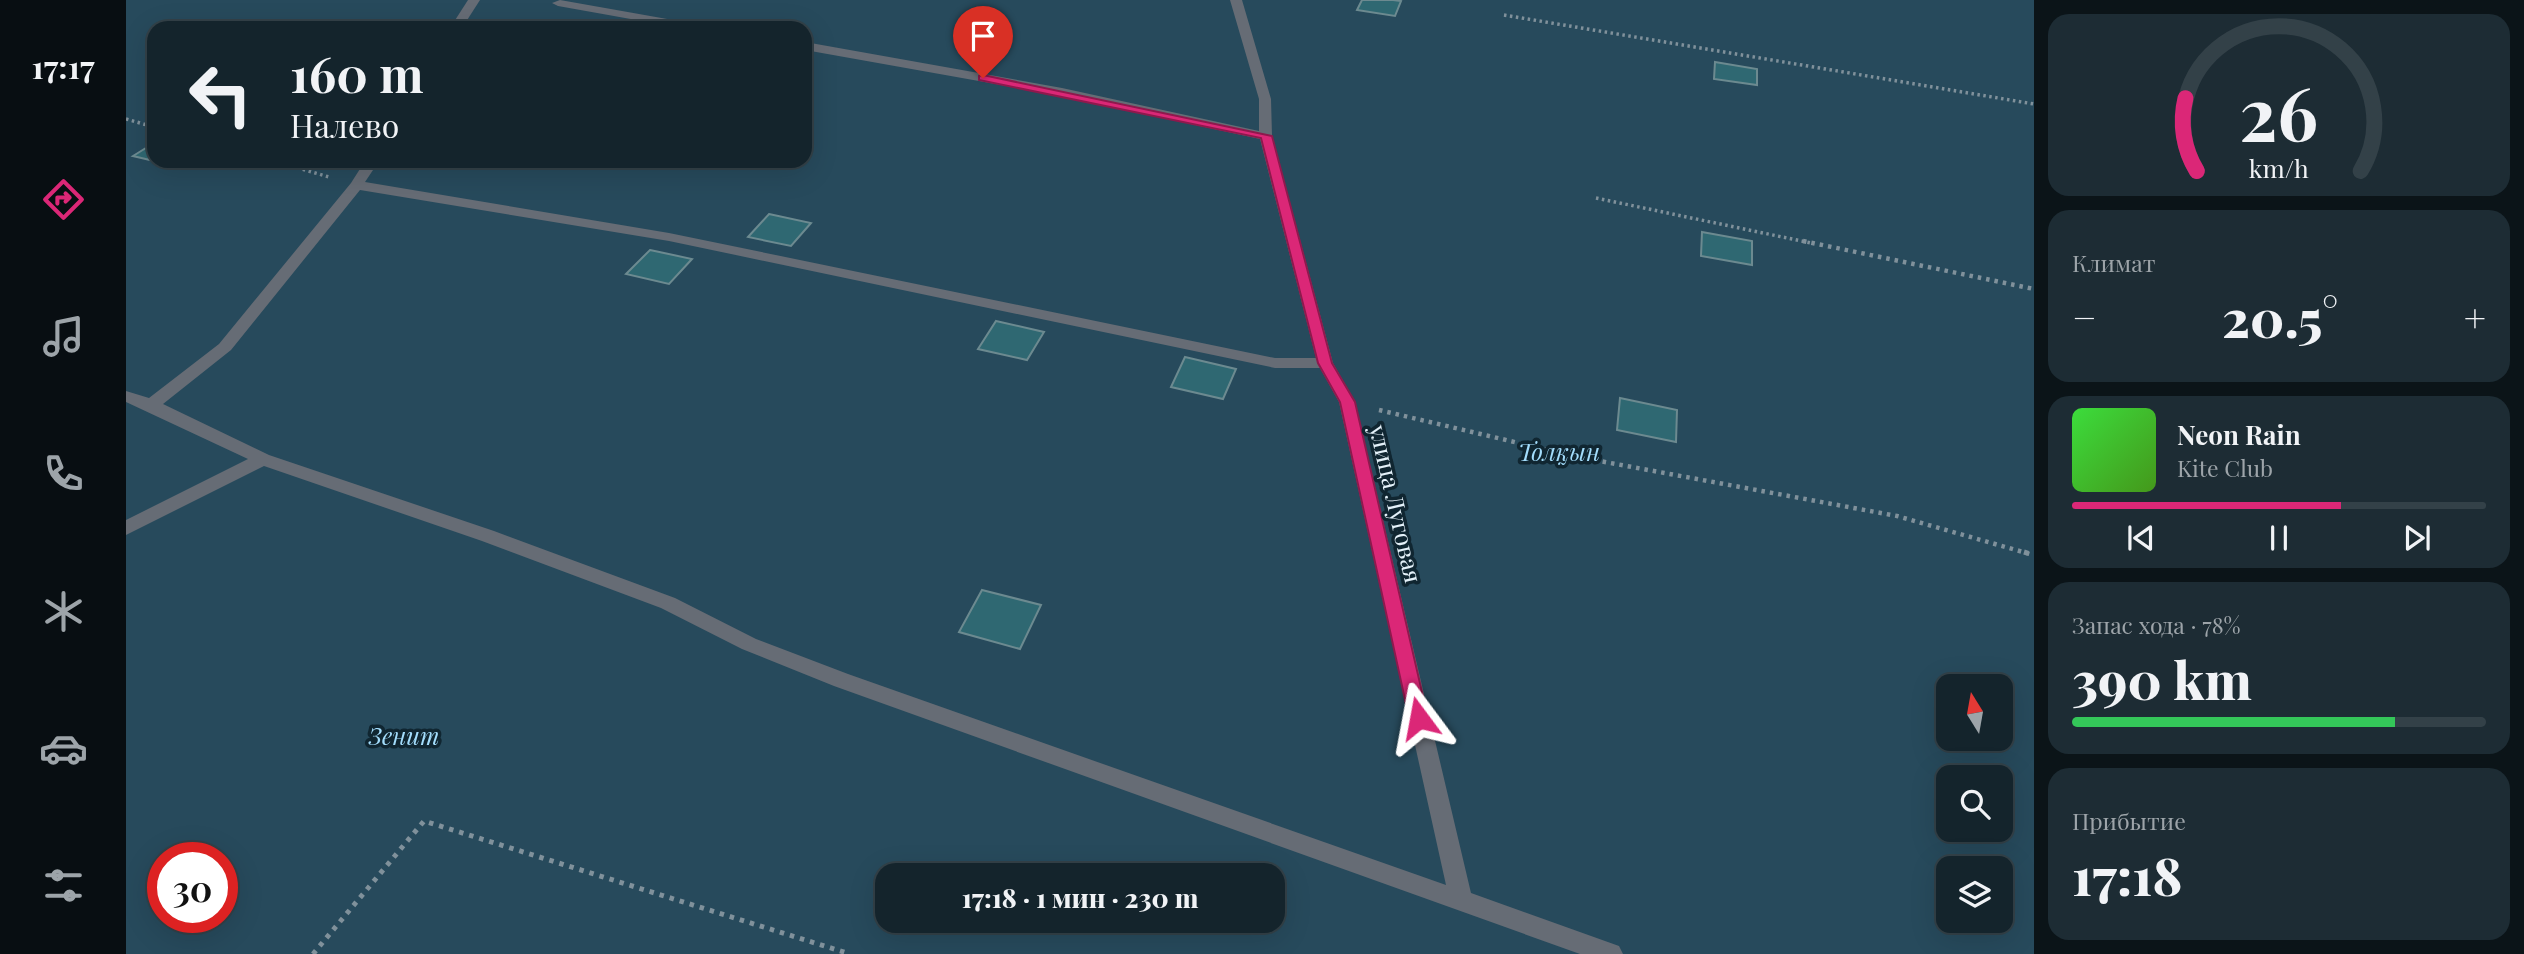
<!DOCTYPE html>
<html lang="ru">
<meta charset="utf-8">
<style>
body{margin:0;font-family:"Playfair Display",serif;background:#1d2c34;color:#f1f3f6;height:100vh;display:flex;flex-direction:column;font-size:26px;white-space:nowrap}
*{box-sizing:border-box;margin:0}
p{font-size:23px;color:#9da4a9}
.icon{flex:none;width:38px;height:38px;fill:none;stroke:currentColor;stroke-width:2;stroke-linecap:round;stroke-linejoin:round}
.map{position:relative;flex:1;overflow:hidden}
.drawer{display:flex;flex-direction:column;gap:14px;padding:14px;background:#0b1418;width:490px}
.drawer>*{flex:none}
.banner{position:absolute;left:21px;top:21px;width:665px;height:147px;border-radius:21px;box-shadow:0 7px 28px #0002,0 0 0 2px #334148;background:#14242c;color:#f1f3f6;overflow:hidden}
.needle{width:46px;rotate:349deg}
.buttons{position:absolute;left:1810px;top:674px;display:grid;gap:14px}
.buttons a{display:grid;place-items:center;width:77px;height:77px;border-radius:14px;background:#14242c;box-shadow:0 7px 28px #0002,0 0 0 2px #334148;font-size:35px}
.speed{position:absolute;left:21px;top:842px;display:flex;gap:14px;font-size:35px;font-weight:700;text-align:center}
.speed>*{display:grid;place-content:center;width:91px;height:91px;border-radius:50%;background:#14242c;box-shadow:0 7px 28px #0002,0 0 0 2px #334148;line-height:1}
.speed .limit{border:10px solid #d22;background:#fff;color:#111}
.pin{position:absolute;display:grid;place-items:center;width:60px;height:60px;color:#fff;margin:-72px -30px;border-radius:50% 50% 50% 0;rotate:-45deg;box-shadow:0 0 7px #0007}
.pin .icon{rotate:45deg}
.me{position:absolute;width:77px;margin:-38px;rotate:347deg;stroke-linejoin:round;filter:drop-shadow(0 0 5px #0008)}
.turn{display:flex;align-items:center;gap:24px;height:147px;padding:0 28px;font-size:32px}
.turn .icon{width:91px;height:91px;stroke-width:2.5}
.turn b{display:block;font-size:49px;line-height:60px}
.big{font-size:52px;font-weight:800;line-height:1.1}
.drawer .card{flex:1;display:flex;flex-direction:column;justify-content:center;gap:10px;min-width:0;padding:0 24px;border-radius:21px;background:#1d2c34}
.drawer .dial{align-items:center;gap:0}
.dial svg{height:182px;overflow:visible;fill:none;stroke:#334148;stroke-width:7;stroke-linecap:round;text-anchor:middle}
.dial text{fill:#f1f3f6;stroke:none}
.song{display:flex;align-items:center;gap:21px}
.cover{width:84px;height:84px;border-radius:10px;background:linear-gradient(135deg,hsl(120 70% 55%),hsl(100 70% 35%))}
.played{height:7px;border-radius:4px;background:linear-gradient(90deg,#db2777 65%,#334148 65%)}
.keys{display:flex;justify-content:space-around;direction:ltr}
.heat{display:flex;justify-content:space-between;align-items:center;font-size:38px;direction:ltr}
.charge{height:10px;border-radius:5px;background:linear-gradient(90deg,#34c759 78%,#334148 0)}
.trip{position:absolute;left:749px;top:863px;width:410px;height:70px;border-radius:21px;background:#14242c;box-shadow:0 7px 28px #0002,0 0 0 2px #334148;font-weight:800;line-height:70px;text-align:center}
main{display:flex;flex:1;min-height:0}
.tabs{display:flex;flex-direction:column;width:126px;justify-content:space-around;align-items:center;background:#080e12;color:#9da4a9}
.tabs .icon{width:49px;height:49px}
.tabs .on{color:#db2777}
.tabs b{font-size:32px;color:#f1f3f6}
.map>svg:first-child{display:block}
</style>
<main>
<nav class="tabs">
<b>17:17</b>
<svg class="icon on" aria-label="directions" viewBox="0 0 24 24"><path d="M12 3l9 9-9 9-9-9zM9 14v-3h6M13 9l2 2-2 2"/></svg>
<svg class="icon" aria-label="music" viewBox="0 0 24 24"><path d="M9 18V5l10-2v13"/><circle cx="6" cy="18" r="3"/><circle cx="16" cy="16" r="3"/></svg>
<svg class="icon" aria-label="phone" viewBox="0 0 24 24"><path d="M5 4h4l2 5-3 2q2 4 5 5l2-3 5 2v4C11 20 4 13 5 4z"/></svg>
<svg class="icon" aria-label="climate" viewBox="0 0 24 24"><path d="M12 3v18M4 7l16 10M4 17L20 7"/></svg>
<svg class="icon" aria-label="car" viewBox="0 0 24 24"><path d="M5 17H2v-5l4-1 3-4h7l3 4 3 1v5h-3M9 17h6M6 11h13"/><circle cx="7" cy="17" r="2"/><circle cx="17" cy="17" r="2"/></svg>
<svg class="icon" aria-label="filters" viewBox="0 0 24 24"><path d="M4 7h16M4 17h16"/><circle cx="9" cy="7" r="2"/><circle cx="15" cy="17" r="2"/></svg>
</nav>
<div class="map">
<svg width="1908" height="954" viewBox="0 0 1908 954">
<rect width="100%" height="100%" fill="#1a303b"/>
<path fill="#274a5c" fill-rule="evenodd" d="M0 0H1908V954H0ZM28 28H679V161H28ZM1822 686H1874V738H1822ZM1822 777H1874V830H1822ZM37 858H96V917H37ZM1822 868H1874V920H1822ZM761 875H1146V920H761Z"/>
<g fill="#2f6872" stroke="#6c8a90" stroke-width="2">
<polygon points="1236,0 1267,0 1275,1 1269,16 1231,10"/>
<polygon points="1589,62 1631,69 1631,85 1588,79"/>
<polygon points="28,143 28,161 7,156"/>
<polygon points="643,214 685,223 665,246 622,237"/>
<polygon points="1576,232 1626,241 1626,265 1575,256"/>
<polygon points="524,250 566,259 543,284 500,274"/>
<polygon points="870,321 918,332 901,360 852,349"/>
<polygon points="1059,357 1110,369 1097,399 1045,387"/>
<polygon points="1494,398 1551,410 1550,442 1491,430"/>
<polygon points="856,590 915,605 894,649 833,632"/>
</g>
<g fill="none" stroke-linecap="round" stroke-linejoin="round">
<g stroke="#80919b" stroke-width="3.5" stroke-dasharray="2.5 3.5" stroke-linecap="butt">
<polyline points="1378,15 1908,104"/>
<polyline points="0,119 28,127"/>
<polyline points="148,161 203,177"/>
<polyline points="1470,198 1685,243"/>
</g>
<g stroke="#80919b" stroke-width="4.5" stroke-dasharray="3.5 5" stroke-linecap="butt">
<polyline points="1677,241 1908,289"/>
<polyline points="1253,410 1452,457 1771,516 1904,554"/>
</g>
<g stroke="#80919b" stroke-width="5" stroke-dasharray="4.5 6" stroke-linecap="butt">
<polyline points="1898,552 1908,555"/>
<polyline points="187,954 298,821 724,954"/>
</g>
<g fill="#666c75" fill-rule="evenodd">
<polygon points="342,0 354,0 336,28 324,28"/>
<polygon points="434,0 575,25 581,28 555,28 432,6 426,3"/>
<path d="M1104 0H1116L1145 99 1146 136 1207 363 1229 402 1345 893 1493 946 1497 954H1454L708 686 616 649 535 608 356 541 138 466 0 535V520L122 459 0 402V391L23 398 93 344 225 183 239 161H253L239 182 543 233 1149 358H1190L1134 139 936 96 679 50V42L936 88 1133 131V99ZM234 190 543 241 1149 368H1194L1213 402 1320 885 722 674 630 639 549 598 368 531 143 455 37 404 105 350Z"/>
</g>
</g>
<polygon fill="#db2777" stroke="#8e194d" stroke-width="2" points="857,75 1146,136 1206,363 1229,402 1302,718 1300,723 1286,723 1283,718 1214,402 1192,363 1135,138 853,80 853,76"/>
<g text-anchor="middle" stroke-width="7" stroke-linejoin="round" paint-order="stroke">
<g font-size="24" font-style="italic" fill="#a3ddfc" stroke="#102631">
<text x="1433" y="461">Толқын</text>
<text x="278" y="745">Зенит</text>
</g>
<g font-size="24" fill="#e4f1f9" stroke="#102631">
<text transform="translate(1269 504) rotate(77)" y="8">улица Луговая</text>
</g>
</g>
</svg>
<div class="buttons">
<a><svg class="needle" viewBox="-14 -14 28 28"><path d="M0-13l5 13h-10z" fill="#e53935"/><path d="M0 13l5-13h-10z" fill="#9da4a9"/></svg></a>
<a><svg class="icon" aria-label="search" viewBox="0 0 24 24"><circle cx="10" cy="10" r="6"/><path d="M15 15l6 6"/></svg></a>
<a><svg class="icon" aria-label="layers" viewBox="0 0 24 24"><path d="M12 4l9 5-9 5-9-5zM3 14l9 5 9-5"/></svg></a>
</div>
<div class="speed"><div class="limit">30</div></div>
<div class="pin" style="left:857px;top:78px;background:#d93025"><svg class="icon" aria-label="arrive" viewBox="0 0 24 24"><path d="M6 21V4h12l-3 4 3 4H6"/></svg></div>
<svg class="me" style="left:1293px;top:718px" viewBox="-20 -20 40 40"><path d="M0-17L14 15 0 8-14 15z" fill="#db2777" stroke="#fff" stroke-width="4"/></svg>
<div class="trip">17:18 · 1 мин · 230 m</div>
<div class="banner">
<div class="turn"><svg class="icon" aria-label="left" viewBox="0 0 24 24"><path d="M17 20v-9H6M10 6l-5 5 5 5"/></svg><div><b>160 m</b>Налево</div></div>
</div>
</div>
<section class="drawer">
<div class="card dial"><svg viewBox="0 0 100 80">
<path d="M14 69A42 42 0 1 1 86 69"/>
<path d="M14 69A42 42 0 0 1 9 37" stroke="#db2777"/>
<text x="50" y="56" font-size="32" font-weight="700">26</text>
<text x="50" y="72" font-size="11">km/h</text>
</svg></div>
<div class="card"><p>Климат</p>
<div class="heat"><a>−</a><b class="big">20.5°</b><a>+</a></div>
</div>
<div class="card">
<div class="song"><i class="cover"></i><div><b>Neon Rain</b><p>Kite Club</p></div></div>
<div class="played"></div>
<div class="keys"><svg class="icon" aria-label="previous" viewBox="0 0 24 24"><path d="M18 5L8 12l10 7zM5 5v14"/></svg><svg class="icon" aria-label="pause" viewBox="0 0 24 24"><path d="M8 5v14M16 5v14"/></svg><svg class="icon" aria-label="next" viewBox="0 0 24 24"><path d="M6 5l10 7-10 7zM19 5v14"/></svg></div>
</div>
<div class="card"><p>Запас хода · 78%</p><b class="big">390 km</b><div class="charge"></div></div>
<div class="card"><p>Прибытие</p><b class="big">17:18</b></div>
</section>
</main>
